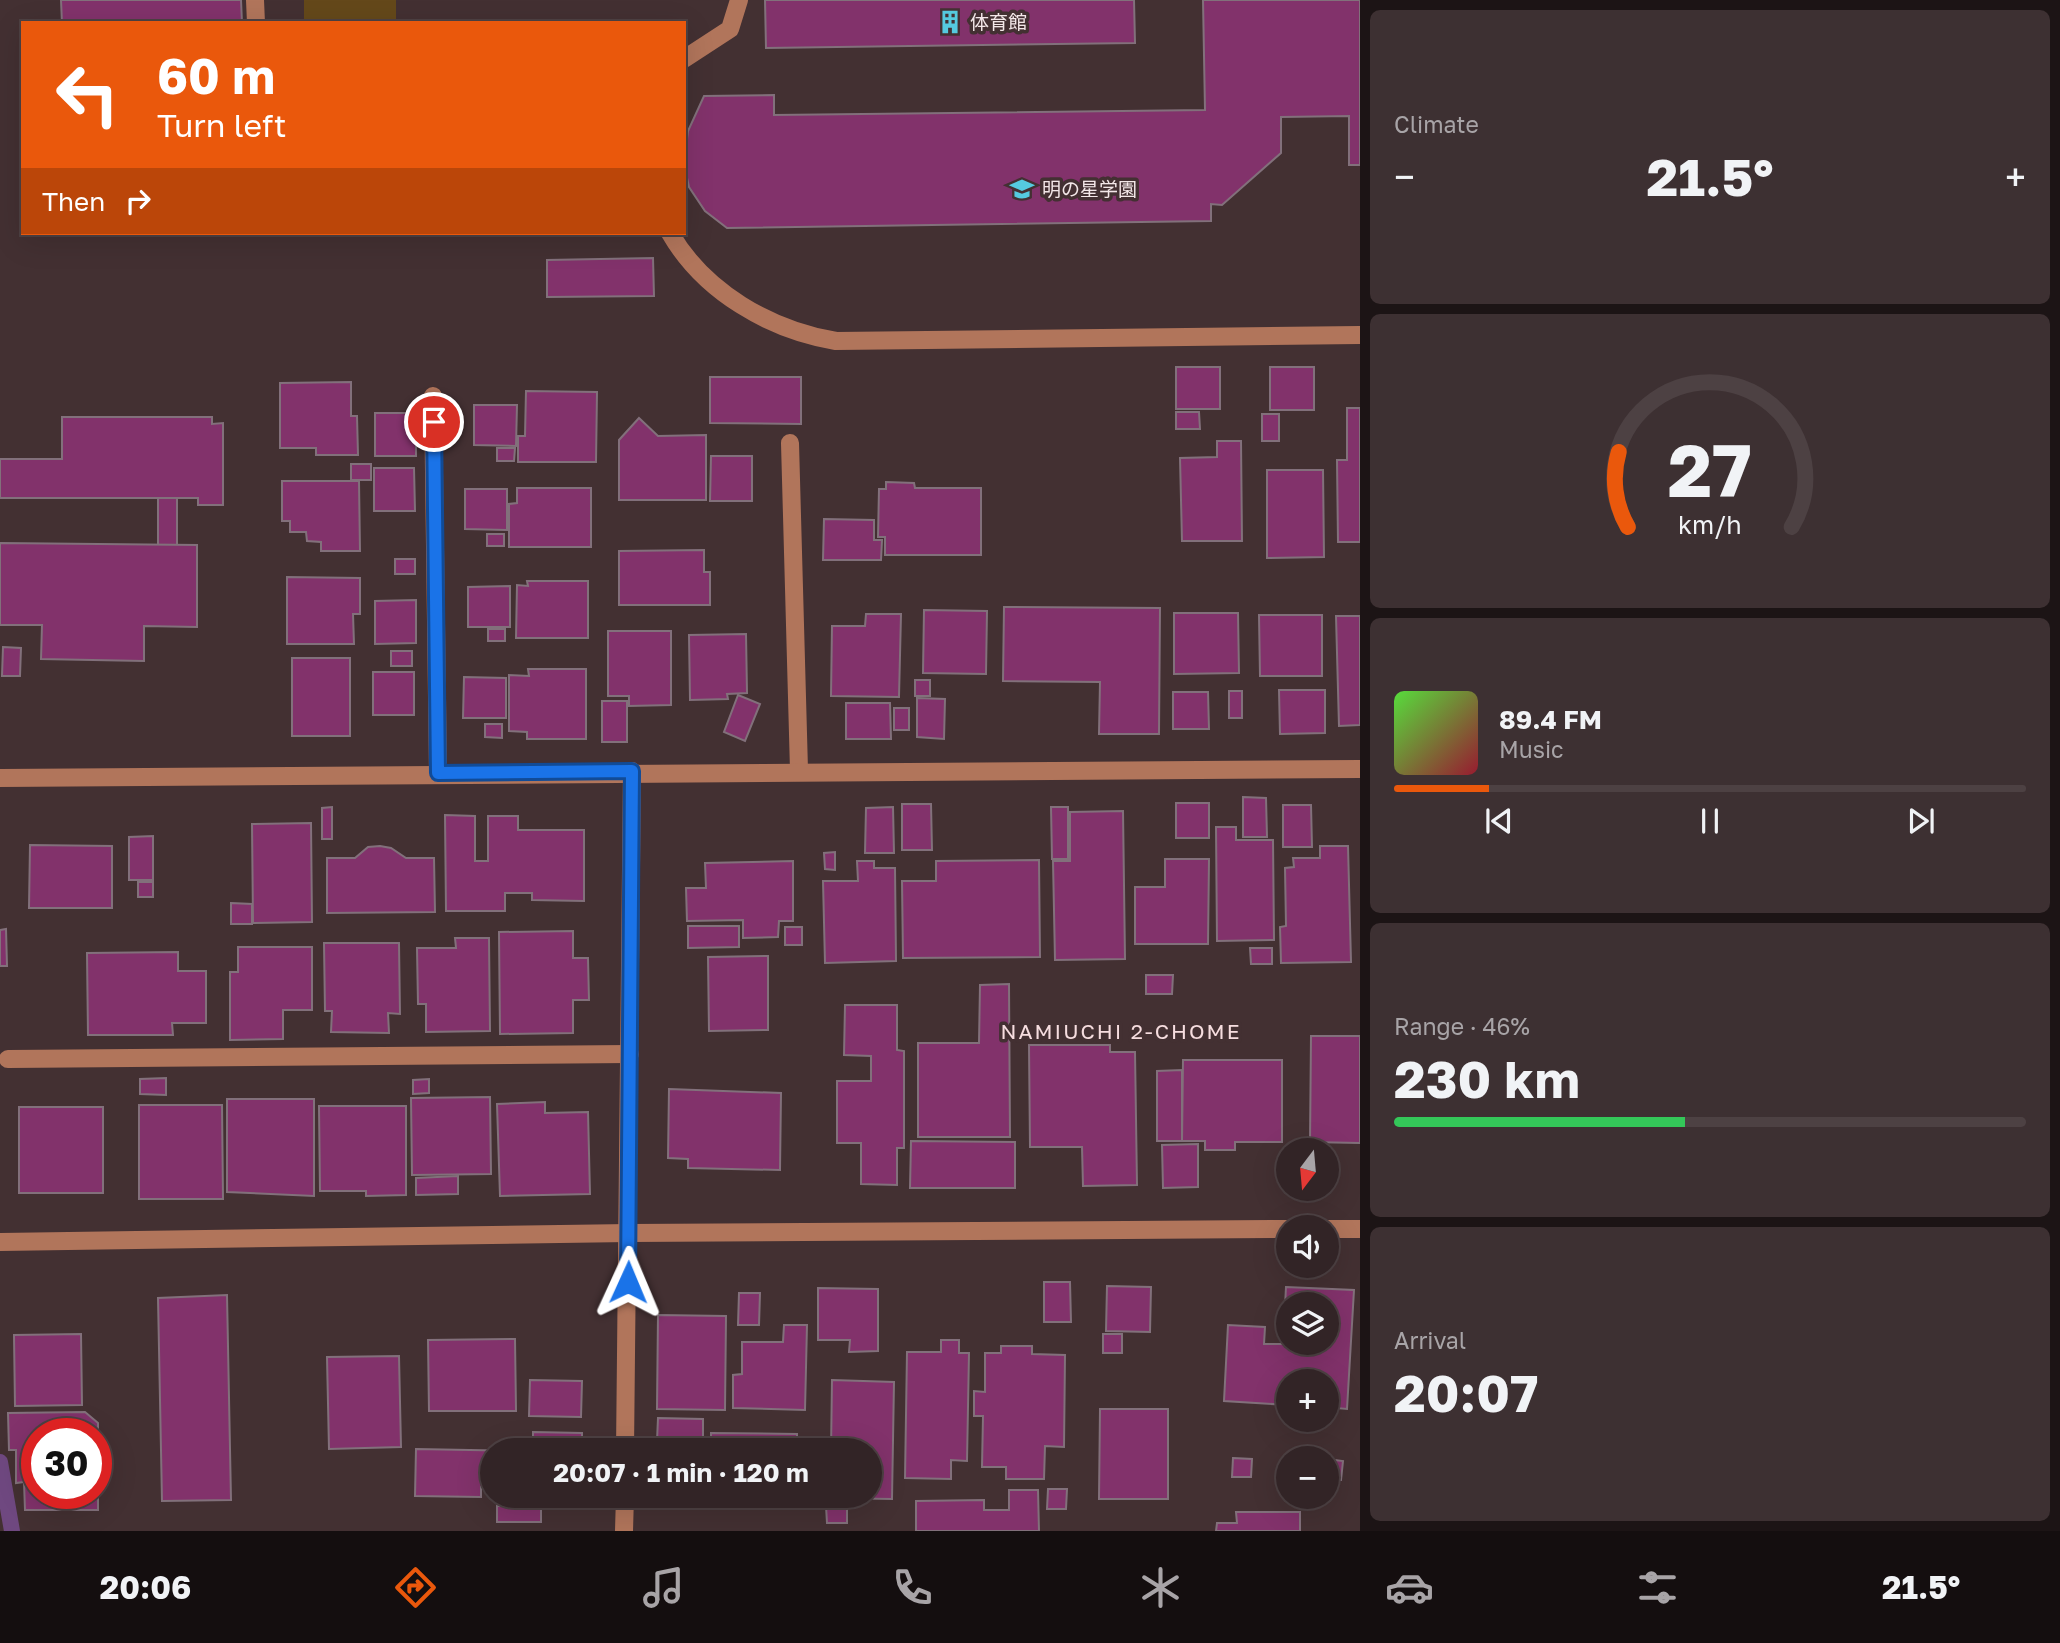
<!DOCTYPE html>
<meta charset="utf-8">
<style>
body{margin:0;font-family:"Golos Text","Noto Sans JP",sans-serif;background:#3d3032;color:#f1f3f6;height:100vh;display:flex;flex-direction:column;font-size:26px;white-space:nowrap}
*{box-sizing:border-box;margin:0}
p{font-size:23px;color:#a8a4a7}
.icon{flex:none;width:38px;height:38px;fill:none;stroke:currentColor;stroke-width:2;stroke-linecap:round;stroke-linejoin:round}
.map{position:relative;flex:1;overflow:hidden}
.sheet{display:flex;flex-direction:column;gap:10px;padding:10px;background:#1c1415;width:700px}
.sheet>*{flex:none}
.banner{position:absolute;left:21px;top:21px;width:665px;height:214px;border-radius:0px;box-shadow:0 7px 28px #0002,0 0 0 2px #4d4143;background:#ea580c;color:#fff;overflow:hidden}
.needle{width:46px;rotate:196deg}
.fabs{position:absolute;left:1276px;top:1138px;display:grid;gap:14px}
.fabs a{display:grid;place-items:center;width:63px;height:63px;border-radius:50%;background:#322426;box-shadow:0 7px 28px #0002,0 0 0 2px #4d4143;font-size:35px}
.speed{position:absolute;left:21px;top:1418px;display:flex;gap:14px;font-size:35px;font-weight:700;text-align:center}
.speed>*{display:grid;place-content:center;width:91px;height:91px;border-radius:50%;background:#322426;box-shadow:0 7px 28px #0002,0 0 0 2px #4d4143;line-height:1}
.speed .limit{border:10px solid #d22;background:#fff;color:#111}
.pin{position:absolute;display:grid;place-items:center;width:60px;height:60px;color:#fff;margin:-30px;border:4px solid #fff;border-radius:50%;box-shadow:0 2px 7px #0007}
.me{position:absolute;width:77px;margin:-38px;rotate:1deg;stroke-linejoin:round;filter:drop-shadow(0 0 5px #0008)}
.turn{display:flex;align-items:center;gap:24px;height:147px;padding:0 21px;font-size:32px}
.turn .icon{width:91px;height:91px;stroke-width:2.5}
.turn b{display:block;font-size:49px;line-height:60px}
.then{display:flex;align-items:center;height:66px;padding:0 21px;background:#0003;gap:14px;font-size:26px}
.big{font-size:52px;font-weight:700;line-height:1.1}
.sheet .widget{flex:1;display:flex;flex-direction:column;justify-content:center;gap:10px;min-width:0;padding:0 24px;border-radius:10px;background:#3d3032}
.sheet .dial{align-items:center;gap:0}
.dial svg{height:182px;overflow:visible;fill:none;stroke:#4d4143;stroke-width:7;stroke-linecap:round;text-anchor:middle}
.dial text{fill:#f1f3f6;stroke:none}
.song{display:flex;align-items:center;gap:21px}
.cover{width:84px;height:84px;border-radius:10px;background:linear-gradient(135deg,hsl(110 70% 55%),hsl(350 70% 35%))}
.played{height:7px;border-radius:4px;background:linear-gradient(90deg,#ea580c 15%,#4d4143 15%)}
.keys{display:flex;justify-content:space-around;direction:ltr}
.heat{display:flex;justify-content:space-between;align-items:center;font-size:38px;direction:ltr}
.charge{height:10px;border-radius:5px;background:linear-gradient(90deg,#34c759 46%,#4d4143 0)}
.trip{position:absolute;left:480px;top:1438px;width:402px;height:70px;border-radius:35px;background:#322426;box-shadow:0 7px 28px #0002,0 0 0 2px #4d4143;font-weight:700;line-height:70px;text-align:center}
.menu{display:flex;height:112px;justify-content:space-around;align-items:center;background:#140e0f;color:#a8a4a7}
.menu .icon{width:49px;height:49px}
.menu .on{color:#ea580c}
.menu b{font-size:32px;color:#f1f3f6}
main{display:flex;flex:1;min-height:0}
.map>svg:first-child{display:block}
</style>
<main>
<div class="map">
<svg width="1360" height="1531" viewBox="0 0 1360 1531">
<rect width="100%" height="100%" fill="#433032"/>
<rect fill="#64481a" x="304" y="0" width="92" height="23"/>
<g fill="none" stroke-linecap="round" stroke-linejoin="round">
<polyline stroke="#6f4880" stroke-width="16" points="0,1462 12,1531"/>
</g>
<g fill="#82326b" stroke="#82707b" stroke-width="2" fill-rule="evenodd">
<polygon points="61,0 241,0 242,23 62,23"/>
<polygon points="765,0 1134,0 1135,43 766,48"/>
<polygon points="1203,0 1360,0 1360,165 1349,165 1349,116 1281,117 1281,153 1222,205 1211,204 1211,221 727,228 705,211 689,187 684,164 688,131 704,96 774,95 774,115 1205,110"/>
<polygon points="653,258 654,296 547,297 547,260"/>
<rect x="1176" y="367" width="44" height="42"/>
<rect x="1270" y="367" width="44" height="43"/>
<polygon points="710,377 801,377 801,424 710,423"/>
<polygon points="351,382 351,416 357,416 358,455 316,455 316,448 280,448 280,383"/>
<polygon points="526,391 597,392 596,462 518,462 518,436 525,436"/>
<polygon points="474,405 517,405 516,446 474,445"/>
<polygon points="1347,408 1360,408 1360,542 1338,542 1337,460 1347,460"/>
<polygon points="1176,412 1199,412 1200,429 1176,429"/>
<rect x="375" y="413" width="41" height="43"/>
<rect x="1262" y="414" width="17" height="27"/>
<polygon points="62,417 212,417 212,424 223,423 223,505 198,505 198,498 0,498 0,459 62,459"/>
<polygon points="639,418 658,436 706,435 706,500 619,500 619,440"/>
<polygon points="1217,441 1241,441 1242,541 1182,541 1180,458 1217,457"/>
<polygon points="497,448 515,448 514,461 497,461"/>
<polygon points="711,456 752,456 752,501 710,501"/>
<rect x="351" y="464" width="20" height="16"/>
<polygon points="374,468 414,468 415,511 374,511"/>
<polygon points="1267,470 1323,470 1324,557 1267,558"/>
<polygon points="282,481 359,481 360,551 321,551 321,542 307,541 306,532 290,532 290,521 282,521"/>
<polygon points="886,482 914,483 915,488 981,488 981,555 885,555 885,537 878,537 879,489 886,489"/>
<polygon points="517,488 591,488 591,547 509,547 509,504 517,503"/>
<polygon points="465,489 507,489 507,530 465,529"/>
<rect x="158" y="498" width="19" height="47"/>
<polygon points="824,519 874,520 874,540 882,540 881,560 823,560"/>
<rect x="487" y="534" width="17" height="12"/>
<polygon points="0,543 197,545 197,627 144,626 144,661 41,659 42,625 0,625"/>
<polygon points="704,550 704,572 710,572 710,605 619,605 619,551"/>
<rect x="395" y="559" width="20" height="15"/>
<polygon points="287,577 360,578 360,614 353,614 354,644 287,644"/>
<polygon points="527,581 588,581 588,638 516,638 517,585 528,586"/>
<polygon points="510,586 510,627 468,627 468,587"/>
<polygon points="416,600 416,643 375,644 375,601"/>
<polygon points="1004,607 1160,608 1159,734 1099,734 1100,682 1003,681"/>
<polygon points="924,610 987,611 986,674 923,673"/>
<polygon points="1174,613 1238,613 1239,673 1174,674"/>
<polygon points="866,614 901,614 899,697 831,696 832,626 865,626"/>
<polygon points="1259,615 1322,615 1322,676 1260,676"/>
<polygon points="1336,616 1360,616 1360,725 1339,726"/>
<rect x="488" y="629" width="17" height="12"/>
<polygon points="608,631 671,631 671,705 629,706 629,696 608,696"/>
<polygon points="746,634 747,693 727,694 728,699 690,700 689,635"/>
<polygon points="3,647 21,648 20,676 2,676"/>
<rect x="391" y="651" width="21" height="15"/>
<rect x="292" y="658" width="58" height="78"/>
<polygon points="528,669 586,669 586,739 527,739 527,732 509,731 509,675 529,676"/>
<rect x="373" y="672" width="41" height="43"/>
<polygon points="464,677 506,678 506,718 463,718"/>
<rect x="915" y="680" width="15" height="16"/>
<polygon points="1279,690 1325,690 1325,733 1280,734"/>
<rect x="1229" y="691" width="13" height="27"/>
<polygon points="1173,692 1208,692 1209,729 1173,729"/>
<polygon points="738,695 760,704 745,741 724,732"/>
<polygon points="917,698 945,699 944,739 917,737"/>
<rect x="602" y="701" width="25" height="41"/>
<polygon points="846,703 890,703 891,739 846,739"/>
<rect x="894" y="708" width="15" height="22"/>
<polygon points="485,724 502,724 502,738 485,737"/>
<polygon points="1243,797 1266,798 1267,837 1243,837"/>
<rect x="1176" y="803" width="33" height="35"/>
<polygon points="902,804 931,804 932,850 902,850"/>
<polygon points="1283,805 1311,805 1312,847 1283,847"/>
<polygon points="332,807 332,839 322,839 322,808"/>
<polygon points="893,807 894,853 865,853 866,808"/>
<polygon points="1051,807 1068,807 1068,859 1052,859"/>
<polygon points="1123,811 1125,959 1055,960 1053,861 1070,861 1070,812"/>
<polygon points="445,815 475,816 475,861 488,861 488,816 518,816 518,830 584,830 584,901 532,900 532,893 505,893 505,911 446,911"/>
<polygon points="311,823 312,922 253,923 252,824"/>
<polygon points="1216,827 1236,827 1236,840 1273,840 1274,940 1217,941"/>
<polygon points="153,836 153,880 129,880 129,837"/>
<polygon points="30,845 112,846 112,908 29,908"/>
<polygon points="380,846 391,848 406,858 434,858 435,912 327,913 327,858 355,858 368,847"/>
<polygon points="1320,846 1348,846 1351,962 1281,963 1280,927 1286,926 1285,868 1294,867 1293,858 1320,858"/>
<polygon points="835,852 835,870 825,869 824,853"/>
<polygon points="1165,859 1209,859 1208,944 1135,944 1135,887 1165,887"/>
<polygon points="1039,860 1040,957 903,958 902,881 936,881 936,861"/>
<polygon points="793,861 793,921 779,921 778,937 743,938 743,920 687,921 686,888 706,888 705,863"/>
<polygon points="857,861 874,861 874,868 895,868 896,961 825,963 823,881 858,881"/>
<rect x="138" y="882" width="15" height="15"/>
<polygon points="231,903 252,904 252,924 231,924"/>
<polygon points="688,926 739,926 739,947 688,948"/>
<rect x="785" y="927" width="17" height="18"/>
<polygon points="6,929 7,966 0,966 0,930"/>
<polygon points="573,931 573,958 588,958 589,1000 573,1000 573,1033 500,1034 499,932"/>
<polygon points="455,938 489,938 490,1031 426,1032 426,1004 418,1004 417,948 456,948"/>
<polygon points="324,943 399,943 400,1014 388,1013 389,1033 331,1032 332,1011 325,1011"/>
<polygon points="238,947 312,947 312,1010 283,1010 283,1039 230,1040 230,972 238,972"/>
<polygon points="1250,948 1272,948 1272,964 1251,964"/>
<polygon points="178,952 178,971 206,971 206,1023 172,1023 173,1035 88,1035 87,953"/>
<polygon points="768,956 768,1030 709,1031 708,957"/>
<polygon points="1146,975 1173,975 1172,994 1146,994"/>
<polygon points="1009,984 1010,1137 918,1137 918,1043 979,1043 980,985"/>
<polygon points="845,1005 897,1005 897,1050 904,1051 904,1148 897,1148 897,1185 861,1184 861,1143 837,1143 837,1081 871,1081 871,1056 844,1055"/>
<polygon points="1311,1036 1360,1036 1360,1143 1310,1142"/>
<polygon points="1029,1045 1110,1045 1110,1052 1135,1052 1137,1185 1083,1186 1082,1147 1030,1147"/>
<polygon points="1183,1060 1282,1060 1282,1142 1235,1142 1235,1150 1205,1150 1205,1141 1182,1141"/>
<polygon points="1182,1070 1182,1141 1157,1141 1157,1071"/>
<polygon points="166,1078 166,1095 140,1094 140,1079"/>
<polygon points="429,1079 429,1093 413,1094 413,1080"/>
<polygon points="669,1089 781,1093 780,1170 688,1168 688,1159 668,1158"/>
<polygon points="490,1097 491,1174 412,1175 411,1098"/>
<polygon points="227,1099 314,1099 314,1196 227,1192"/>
<polygon points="545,1102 545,1113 588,1112 590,1194 500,1196 497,1104"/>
<polygon points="139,1105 222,1105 223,1199 139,1199"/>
<polygon points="319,1106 406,1106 406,1195 366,1196 366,1191 320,1191"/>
<rect x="19" y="1107" width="84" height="86"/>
<polygon points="911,1141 1015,1142 1015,1188 910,1188"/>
<polygon points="1198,1144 1198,1187 1163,1188 1162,1145"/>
<polygon points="458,1176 458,1194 416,1195 416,1178"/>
<polygon points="1044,1282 1070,1282 1071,1322 1044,1322"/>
<polygon points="1107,1286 1151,1287 1150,1332 1106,1331"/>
<path d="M1286 1287 1354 1290 1347 1409 1326 1407V1381H1288V1405L1224 1401 1228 1325 1265 1327 1264 1344H1283ZM1288 1304H1326V1342H1288Z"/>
<polygon points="818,1288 878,1289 878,1351 849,1352 850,1340 818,1340"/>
<polygon points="739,1293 760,1293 759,1325 738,1325"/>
<polygon points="227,1295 231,1500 162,1501 158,1298"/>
<polygon points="658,1315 726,1316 725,1410 657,1409"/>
<polygon points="784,1325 807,1325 805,1410 733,1408 733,1375 742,1374 742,1342 783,1342"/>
<polygon points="81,1334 82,1405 15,1406 14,1335"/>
<rect x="1103" y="1334" width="19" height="19"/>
<polygon points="515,1339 516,1411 429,1411 428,1340"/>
<polygon points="941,1340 959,1340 959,1353 969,1353 967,1461 951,1460 951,1479 905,1478 907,1352 941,1352"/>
<polygon points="1001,1346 1032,1346 1032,1354 1065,1355 1064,1447 1045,1446 1044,1479 1006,1479 1006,1467 982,1467 983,1416 974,1416 974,1391 985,1392 985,1353 1001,1353"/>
<polygon points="399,1356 401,1447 329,1449 327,1357"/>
<polygon points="530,1380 582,1381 581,1417 529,1416"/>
<polygon points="832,1380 894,1382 892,1499 830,1498 870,1496 870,1451 831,1451"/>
<polygon points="1100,1409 1168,1409 1168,1499 1099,1499"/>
<path d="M85 1412 98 1423V1510H25L24 1482 16 1483V1450H9L8 1413ZM37 1433H96V1493H37Z"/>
<polygon points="658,1418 703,1419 703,1442 657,1441"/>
<polygon points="533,1432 582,1433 582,1451 533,1451"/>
<polygon points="711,1433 797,1434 797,1451 711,1451"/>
<polygon points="416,1449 528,1451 492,1451 492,1488 481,1487 481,1497 415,1496"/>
<polygon points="1233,1458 1252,1459 1251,1477 1232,1477"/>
<polygon points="1327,1459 1343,1461 1341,1480 1326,1480"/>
<polygon points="1048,1489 1067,1489 1066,1509 1047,1509"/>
<polygon points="1009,1490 1038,1490 1039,1531 916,1531 916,1501 984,1500 984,1510 1009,1510"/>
<rect x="710" y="1496" width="87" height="2"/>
<polygon points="541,1505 541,1522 497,1522 497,1506"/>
<polygon points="826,1506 847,1506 847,1523 827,1523"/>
<polygon points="1236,1512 1300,1512 1300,1531 1216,1531 1217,1523 1237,1523"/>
</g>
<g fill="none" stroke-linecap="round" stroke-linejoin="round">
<g stroke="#b1755b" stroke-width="18">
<polyline points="255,0 256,23"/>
<polyline points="684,59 730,29 739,0"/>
<path d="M670 233C704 292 770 330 836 341L1360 335"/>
<polyline points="433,396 438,773"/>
<polyline points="790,443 799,770"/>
<polyline points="0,778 1360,769"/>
<polyline points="8,1059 630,1054"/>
<polyline points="1326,1229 1360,1229"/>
<polyline points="0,1242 629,1233 1288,1229"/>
<polyline points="625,1451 632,771"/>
<polyline points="624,1531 625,1496"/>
</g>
</g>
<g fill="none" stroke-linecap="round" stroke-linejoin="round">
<g stroke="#114b97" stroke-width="18">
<polyline id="route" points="434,422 438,773 632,771 628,1282"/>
</g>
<use href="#route" stroke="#1a73e8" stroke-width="12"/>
</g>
<defs>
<g id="building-bare" transform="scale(1.89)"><path d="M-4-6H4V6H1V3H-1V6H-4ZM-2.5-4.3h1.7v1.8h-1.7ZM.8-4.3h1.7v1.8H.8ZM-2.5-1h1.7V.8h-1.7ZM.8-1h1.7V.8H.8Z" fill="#55cadf" stroke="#433032" stroke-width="2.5" paint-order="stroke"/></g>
<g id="school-bare" transform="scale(1.89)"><path d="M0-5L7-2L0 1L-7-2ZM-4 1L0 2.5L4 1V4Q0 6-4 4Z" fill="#55cadf" stroke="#433032" stroke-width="2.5" paint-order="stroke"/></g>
</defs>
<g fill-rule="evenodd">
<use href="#building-bare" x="950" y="22"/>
<use href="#school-bare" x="1022" y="189"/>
</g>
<g text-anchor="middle" stroke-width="7" stroke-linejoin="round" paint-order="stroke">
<g font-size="19" fill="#f3e7e8" stroke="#433032" text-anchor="start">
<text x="970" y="29">体育館</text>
<text x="1042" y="196">明の星学園</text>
</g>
<g font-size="21" letter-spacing="2" fill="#f6dddf" stroke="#433032">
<text x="1121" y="1039">NAMIUCHI 2-CHOME</text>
</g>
</g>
</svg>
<div class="fabs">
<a><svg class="needle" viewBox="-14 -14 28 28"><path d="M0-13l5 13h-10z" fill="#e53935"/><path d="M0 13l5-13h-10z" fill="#a8a4a7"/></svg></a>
<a><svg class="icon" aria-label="sound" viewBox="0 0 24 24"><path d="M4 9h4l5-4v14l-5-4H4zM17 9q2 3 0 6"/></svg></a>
<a><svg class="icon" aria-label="layers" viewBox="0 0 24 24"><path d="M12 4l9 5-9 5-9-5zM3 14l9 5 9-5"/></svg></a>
<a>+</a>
<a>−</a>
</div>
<div class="speed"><div class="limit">30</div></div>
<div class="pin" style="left:434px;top:422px;background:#d93025"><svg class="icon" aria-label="arrive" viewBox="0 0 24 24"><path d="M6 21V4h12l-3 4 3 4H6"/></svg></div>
<svg class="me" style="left:628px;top:1282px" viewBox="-20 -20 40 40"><path d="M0-17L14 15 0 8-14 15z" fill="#1a73e8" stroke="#fff" stroke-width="4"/></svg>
<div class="trip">20:07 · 1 min · 120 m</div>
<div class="banner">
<div class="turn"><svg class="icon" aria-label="left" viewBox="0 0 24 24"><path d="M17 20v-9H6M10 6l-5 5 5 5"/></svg><div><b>60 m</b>Turn left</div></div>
<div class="then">Then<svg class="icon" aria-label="right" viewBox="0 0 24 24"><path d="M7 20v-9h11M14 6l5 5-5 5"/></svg></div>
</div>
</div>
<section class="sheet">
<div class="widget"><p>Climate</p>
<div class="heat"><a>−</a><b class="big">21.5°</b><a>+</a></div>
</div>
<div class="widget dial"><svg viewBox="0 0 100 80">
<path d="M14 69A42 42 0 1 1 86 69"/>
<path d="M14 69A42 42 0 0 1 10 36" stroke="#ea580c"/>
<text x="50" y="56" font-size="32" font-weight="700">27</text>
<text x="50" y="72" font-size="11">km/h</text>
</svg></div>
<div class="widget">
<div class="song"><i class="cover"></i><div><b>89.4 FM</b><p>Music</p></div></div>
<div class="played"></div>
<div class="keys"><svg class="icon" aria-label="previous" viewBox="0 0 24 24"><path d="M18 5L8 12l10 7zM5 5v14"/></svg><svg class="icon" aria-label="pause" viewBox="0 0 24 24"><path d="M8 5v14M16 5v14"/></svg><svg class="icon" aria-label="next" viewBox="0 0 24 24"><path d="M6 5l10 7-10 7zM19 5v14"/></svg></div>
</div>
<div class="widget"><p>Range · 46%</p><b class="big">230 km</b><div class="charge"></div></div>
<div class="widget"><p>Arrival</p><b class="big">20:07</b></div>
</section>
</main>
<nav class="menu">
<b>20:06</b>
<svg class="icon on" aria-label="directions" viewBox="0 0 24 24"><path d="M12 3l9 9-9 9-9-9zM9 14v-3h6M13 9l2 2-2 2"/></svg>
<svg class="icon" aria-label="music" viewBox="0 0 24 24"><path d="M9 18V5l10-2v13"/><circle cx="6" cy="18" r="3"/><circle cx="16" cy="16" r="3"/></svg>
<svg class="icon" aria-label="phone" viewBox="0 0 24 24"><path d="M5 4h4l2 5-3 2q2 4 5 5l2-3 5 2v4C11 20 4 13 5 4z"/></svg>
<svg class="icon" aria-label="climate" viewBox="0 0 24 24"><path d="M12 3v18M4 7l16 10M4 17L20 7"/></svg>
<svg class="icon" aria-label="car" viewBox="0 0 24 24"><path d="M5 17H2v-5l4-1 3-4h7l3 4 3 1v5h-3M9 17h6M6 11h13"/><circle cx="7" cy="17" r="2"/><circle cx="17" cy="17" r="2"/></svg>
<svg class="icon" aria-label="filters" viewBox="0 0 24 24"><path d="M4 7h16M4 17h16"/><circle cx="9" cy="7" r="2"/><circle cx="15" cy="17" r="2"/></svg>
<b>21.5°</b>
</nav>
